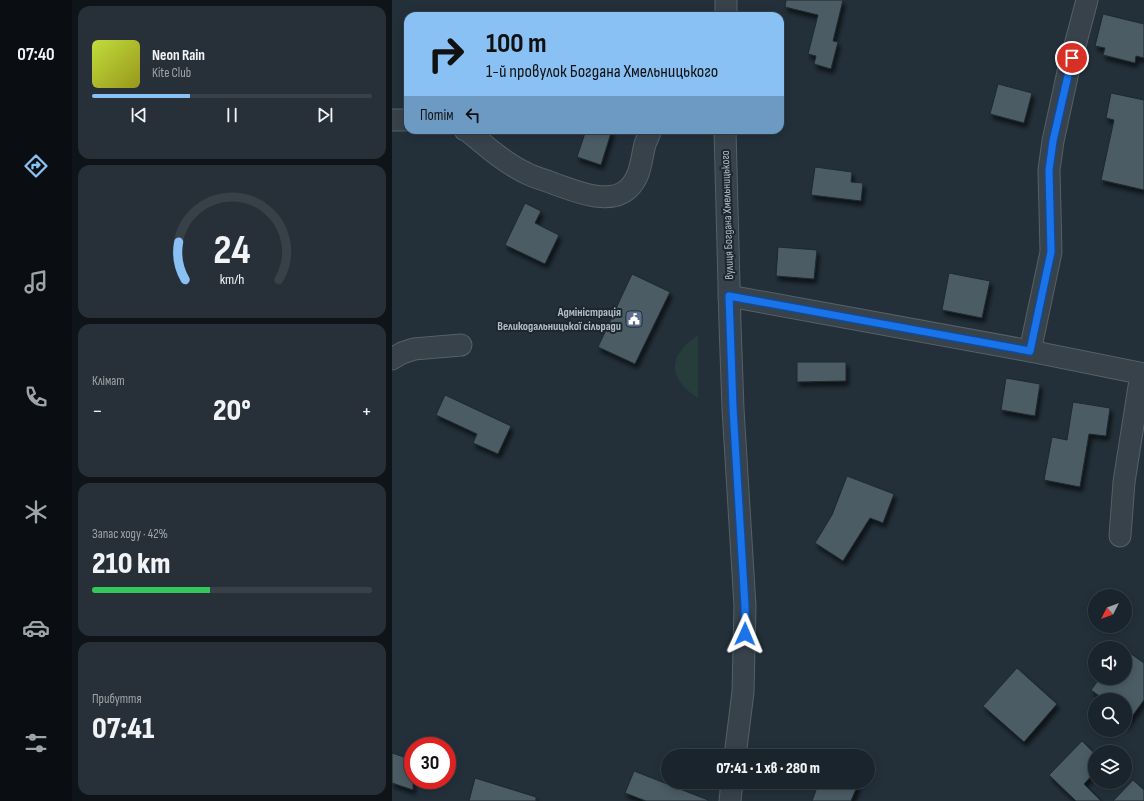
<!DOCTYPE html>
<html lang="uk">
<meta charset="utf-8">
<style>
body{margin:0;font-family:"Sofia Sans Condensed",sans-serif;background:#273038;color:#f1f3f6;height:100vh;display:flex;flex-direction:column;font-size:15px;white-space:nowrap}
*{box-sizing:border-box;margin:0}
p{font-size:13px;color:#9fa4a9}
.icon{flex:none;width:22px;height:22px;fill:none;stroke:currentColor;stroke-width:2;stroke-linecap:round;stroke-linejoin:round}
.map{position:relative;flex:1;overflow:hidden}
.panel{display:flex;flex-direction:column;gap:6px;padding:6px;background:#0e1418;width:320px}
.panel>*{flex:none}
.hud{position:absolute;left:12px;top:12px;width:380px;height:122px;border-radius:12px;box-shadow:0 2px 10px #0003,0 0 0 1px #384148;background:#89c1f4;color:#111;overflow:hidden}
.needle{width:26px;rotate:228deg}
.fabs{position:absolute;left:696px;top:589px;display:grid;gap:8px}
.fabs a{display:grid;place-items:center;width:44px;height:44px;border-radius:50%;background:#1a242c;box-shadow:0 2px 10px #0003,0 0 0 1px #384148;font-size:20px}
.speed{position:absolute;left:12px;top:737px;display:flex;gap:8px;font-size:20px;font-weight:700;text-align:center}
.speed>*{display:grid;place-content:center;width:52px;height:52px;border-radius:50%;background:#1a242c;box-shadow:0 2px 10px #0003,0 0 0 1px #384148;line-height:1}
.speed .limit{border:6px solid #d22;background:#fff;color:#111}
.pin{position:absolute;display:grid;place-items:center;width:34px;height:34px;color:#fff;margin:-17px;border:2px solid #fff;border-radius:50%;box-shadow:0 1px 4px #0007}
.me{position:absolute;width:44px;margin:-22px;rotate:1deg;stroke-linejoin:round;filter:drop-shadow(0 0 3px #0008)}
.turn{display:flex;align-items:center;gap:14px;height:84px;padding:0 16px;font-size:18px}
.turn .icon{width:52px;height:52px;stroke-width:2.5}
.turn b{display:block;font-size:28px;line-height:34px}
.then{display:flex;align-items:center;height:38px;padding:0 16px;background:#0003;gap:8px;font-size:15px}
.big{font-size:30px;font-weight:800;line-height:1.1}
.panel .card{flex:1;display:flex;flex-direction:column;justify-content:center;gap:6px;min-width:0;padding:0 14px;border-radius:12px;background:#273038}
.panel .dial{align-items:center;gap:0}
.dial svg{height:104px;overflow:visible;fill:none;stroke:#384148;stroke-width:7;stroke-linecap:round;text-anchor:middle}
.dial text{fill:#f1f3f6;stroke:none}
.song{display:flex;align-items:center;gap:12px}
.cover{width:48px;height:48px;border-radius:6px;background:linear-gradient(135deg,hsl(70 70% 55%),hsl(60 70% 35%))}
.played{height:4px;border-radius:2px;background:linear-gradient(90deg,#89c1f4 35%,#384148 35%)}
.keys{display:flex;justify-content:space-around;direction:ltr}
.heat{display:flex;justify-content:space-between;align-items:center;font-size:22px;direction:ltr}
.charge{height:6px;border-radius:3px;background:linear-gradient(90deg,#34c759 42%,#384148 0)}
.trip{position:absolute;left:269px;top:749px;width:214px;height:40px;border-radius:20px;background:#1a242c;box-shadow:0 2px 10px #0003,0 0 0 1px #384148;font-weight:800;line-height:40px;text-align:center}
main{display:flex;flex:1;min-height:0}
.dock{display:flex;flex-direction:column;width:72px;justify-content:space-around;align-items:center;background:#0a0e12;color:#9fa4a9}
.dock .icon{width:28px;height:28px}
.dock .on{color:#89c1f4}
.dock b{font-size:18px;color:#f1f3f6}
.map>svg:first-child{display:block}
</style>
<main>
<nav class="dock">
<b>07:40</b>
<svg class="icon on" aria-label="directions" viewBox="0 0 24 24"><path d="M12 3l9 9-9 9-9-9zM9 14v-3h6M13 9l2 2-2 2"/></svg>
<svg class="icon" aria-label="music" viewBox="0 0 24 24"><path d="M9 18V5l10-2v13"/><circle cx="6" cy="18" r="3"/><circle cx="16" cy="16" r="3"/></svg>
<svg class="icon" aria-label="phone" viewBox="0 0 24 24"><path d="M5 4h4l2 5-3 2q2 4 5 5l2-3 5 2v4C11 20 4 13 5 4z"/></svg>
<svg class="icon" aria-label="climate" viewBox="0 0 24 24"><path d="M12 3v18M4 7l16 10M4 17L20 7"/></svg>
<svg class="icon" aria-label="car" viewBox="0 0 24 24"><path d="M5 17H2v-5l4-1 3-4h7l3 4 3 1v5h-3M9 17h6M6 11h13"/><circle cx="7" cy="17" r="2"/><circle cx="17" cy="17" r="2"/></svg>
<svg class="icon" aria-label="filters" viewBox="0 0 24 24"><path d="M4 7h16M4 17h16"/><circle cx="9" cy="7" r="2"/><circle cx="15" cy="17" r="2"/></svg>
</nav>
<section class="panel">
<div class="card">
<div class="song"><i class="cover"></i><div><b>Neon Rain</b><p>Kite Club</p></div></div>
<div class="played"></div>
<div class="keys"><svg class="icon" aria-label="previous" viewBox="0 0 24 24"><path d="M18 5L8 12l10 7zM5 5v14"/></svg><svg class="icon" aria-label="pause" viewBox="0 0 24 24"><path d="M8 5v14M16 5v14"/></svg><svg class="icon" aria-label="next" viewBox="0 0 24 24"><path d="M6 5l10 7-10 7zM19 5v14"/></svg></div>
</div>
<div class="card dial"><svg viewBox="0 0 100 80">
<path d="M14 69A42 42 0 1 1 86 69"/>
<path d="M14 69A42 42 0 0 1 9 40" stroke="#89c1f4"/>
<text x="50" y="56" font-size="32" font-weight="700">24</text>
<text x="50" y="72" font-size="11">km/h</text>
</svg></div>
<div class="card"><p>Клімат</p>
<div class="heat"><a>−</a><b class="big">20°</b><a>+</a></div>
</div>
<div class="card"><p>Запас ходу · 42%</p><b class="big">210 km</b><div class="charge"></div></div>
<div class="card"><p>Прибуття</p><b class="big">07:41</b></div>
</section>
<div class="map">
<svg width="752" height="801" viewBox="0 0 752 801">
<defs>
<filter id="shadow"><feDropShadow dx="2.5" dy="4.5" stdDeviation="2" flood-color="#0009"/></filter>
</defs>
<rect width="100%" height="100%" fill="#23303a"/>
<path fill="#263d3c" d="M306 335V398C275 378 275 356 306 335Z"/>
<g fill="#4c5b65" stroke="#1e2931" filter="url(#shadow)">
<polygon points="394,0 451,0 441,41 446,42 439,69 422,64 424,56 416,54 426,15 393,7"/>
<polygon points="711,14 752,24 752,58 744,56 743,63 711,55 713,48 703,46"/>
<polygon points="606,84 640,93 632,123 598,114"/>
<polygon points="719,93 752,100 752,190 709,180 722,120 714,118"/>
<polygon points="194,130 220,130 209,165 185,157"/>
<polygon points="423,167 460,172 459,182 471,183 469,201 419,195"/>
<polygon points="133,203 149,211 143,223 167,235 153,264 113,245"/>
<polygon points="386,247 425,250 422,279 384,276"/>
<polygon points="557,273 598,281 590,318 550,310"/>
<polygon points="240,274 278,292 243,364 206,347"/>
<polygon points="405,362 454,362 454,381 405,382"/>
<polygon points="614,378 648,384 643,416 609,410"/>
<polygon points="53,395 119,426 106,454 81,443 85,434 44,415"/>
<polygon points="681,402 718,408 714,436 697,434 688,487 652,480 660,437 675,440"/>
<polygon points="455,476 502,494 491,523 478,518 451,561 423,543 440,515"/>
<polygon points="733,651 735,651 752,663 752,700 733,726 733,700 713,700 699,690 708,678 733,678"/>
<polygon points="625,668 665,704 632,742 591,706"/>
<polygon points="690,741 703,754 703,772 692,784 709,801 684,801 657,775"/>
<polygon points="0,753 21,760 21,790 0,783"/>
<polygon points="242,771 316,800 316,801 254,801 233,793"/>
<polygon points="83,778 144,797 144,801 77,801"/>
<polygon points="741,780 752,790 752,801 721,801"/>
<polygon points="427,782 467,782 459,801 420,801"/>
</g>
<g fill="none" stroke-linecap="round" stroke-linejoin="round">
<g stroke="#556068" stroke-width="23">
<g id="minor">
<polyline points="334,16 334,0"/>
<polyline points="0,120 16,120"/>
<path d="M73 130 77 132C95 147 113 163 134 173 143 178 154 180 163 184 183 191 217 206 236 189 249 177 249 160 253 144 255 139 257 135 259 130"/>
<polyline points="333,130 338,324 341,409 353,606 351,692 343,756"/>
<polyline points="337,296 638,351 752,374"/>
<polyline points="638,351 659,252 657,170 661,141 676,72 695,0"/>
<polyline points="0,359 10,353 22,349 69,345"/>
<polyline points="728,536 732,482 749,374"/>
<polyline points="338,801 340,782"/>
</g>
</g>
<use href="#minor" stroke="#37424b" stroke-width="21"/>
</g>
<g fill="none" stroke-linecap="round" stroke-linejoin="round">
<g stroke="#114b97" stroke-width="10">
<polyline id="route" points="353,634 353,606 341,408 337,296 638,351 659,252 657,170 661,141 680,58"/>
</g>
<use href="#route" stroke="#1a73e8" stroke-width="7"/>
</g>
<defs>
<g id="civic-square" transform="scale(0.9)"><rect x="-9" y="-9" width="18" height="18" rx="4" fill="#5c6f8a" stroke="#1c272f"/><path d="M-.6-6.5H3V-4.5H.6V-3L4-1V1h2V6H-6V1h2V-1L-.6-3ZM-1.2 2.5V6h2.4V2.5Z" fill="#fff"/></g>
</defs>
<g fill-rule="evenodd">
<use href="#civic-square" x="242" y="319"/>
</g>
<g text-anchor="middle" stroke-width="4" stroke-linejoin="round" paint-order="stroke">
<g font-size="12" fill="#b2bdc6" stroke="#1c272f">
<text transform="translate(335 215) rotate(-92)" y="4">вулиця Богдана Хмельницького</text>
</g>
<g font-size="12" font-weight="bold" fill="#b2bdc6" stroke="#1c272f" text-anchor="end">
<text x="229" y="316">Адміністрація<tspan x="229" dy="14">Великодальницької сільради</tspan></text>
</g>
</g>
</svg>
<div class="fabs">
<a><svg class="needle" viewBox="-14 -14 28 28"><path d="M0-13l5 13h-10z" fill="#e53935"/><path d="M0 13l5-13h-10z" fill="#9fa4a9"/></svg></a>
<a><svg class="icon" aria-label="sound" viewBox="0 0 24 24"><path d="M4 9h4l5-4v14l-5-4H4zM17 9q2 3 0 6"/></svg></a>
<a><svg class="icon" aria-label="search" viewBox="0 0 24 24"><circle cx="10" cy="10" r="6"/><path d="M15 15l6 6"/></svg></a>
<a><svg class="icon" aria-label="layers" viewBox="0 0 24 24"><path d="M12 4l9 5-9 5-9-5zM3 14l9 5 9-5"/></svg></a>
</div>
<div class="speed"><div class="limit">30</div></div>
<div class="pin" style="left:680px;top:58px;background:#d93025"><svg class="icon" aria-label="arrive" viewBox="0 0 24 24"><path d="M6 21V4h12l-3 4 3 4H6"/></svg></div>
<svg class="me" style="left:353px;top:634px" viewBox="-20 -20 40 40"><path d="M0-17L14 15 0 8-14 15z" fill="#1a73e8" stroke="#fff" stroke-width="4"/></svg>
<div class="trip">07:41 · 1 хв · 280 m</div>
<div class="hud">
<div class="turn"><svg class="icon" aria-label="right" viewBox="0 0 24 24"><path d="M7 20v-9h11M14 6l5 5-5 5"/></svg><div><b>100 m</b>1-й провулок Богдана Хмельницького</div></div>
<div class="then">Потім<svg class="icon" aria-label="left" viewBox="0 0 24 24"><path d="M17 20v-9H6M10 6l-5 5 5 5"/></svg></div>
</div>
</div>
</main>
